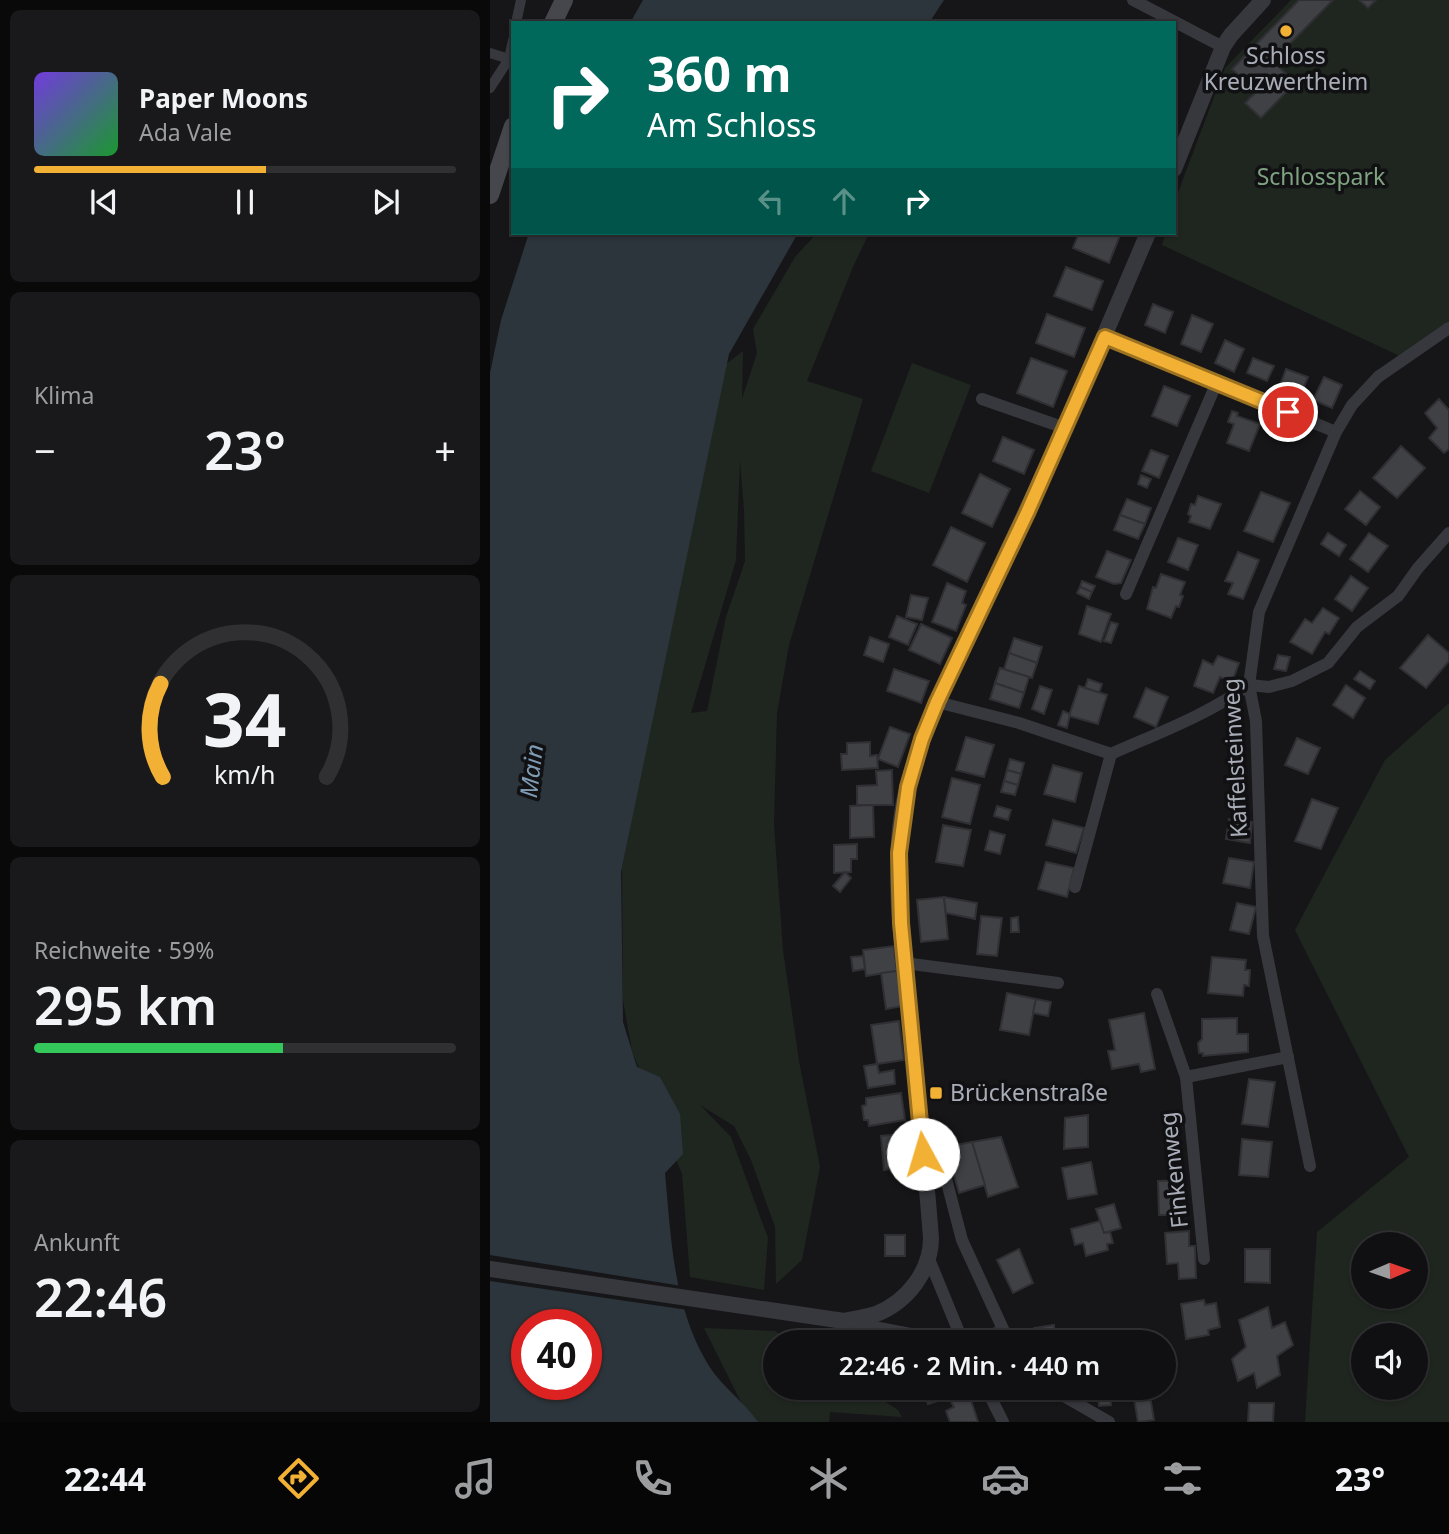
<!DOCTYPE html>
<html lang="de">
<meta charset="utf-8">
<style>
body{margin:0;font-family:"Noto Sans",sans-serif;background:#19191b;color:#f1f3f6;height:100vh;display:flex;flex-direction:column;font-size:26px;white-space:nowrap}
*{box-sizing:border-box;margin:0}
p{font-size:23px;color:#9c9d9f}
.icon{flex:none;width:38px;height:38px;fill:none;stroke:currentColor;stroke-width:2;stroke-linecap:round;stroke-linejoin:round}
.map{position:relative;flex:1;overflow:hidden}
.side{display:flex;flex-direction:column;gap:10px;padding:10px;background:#09090a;width:490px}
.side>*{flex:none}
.banner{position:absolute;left:21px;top:21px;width:665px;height:214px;border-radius:0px;box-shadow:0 2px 5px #0004,0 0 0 2px #303032;background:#00695c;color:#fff;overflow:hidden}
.needle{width:46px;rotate:88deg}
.controls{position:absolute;left:861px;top:1232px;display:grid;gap:14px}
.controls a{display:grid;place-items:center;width:77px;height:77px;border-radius:50%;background:#101012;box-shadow:0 2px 5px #0004,0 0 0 2px #303032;font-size:35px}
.speed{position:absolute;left:21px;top:1309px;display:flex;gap:14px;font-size:35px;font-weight:700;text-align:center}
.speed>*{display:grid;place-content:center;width:91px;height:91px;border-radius:50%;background:#101012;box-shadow:0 2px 5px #0004,0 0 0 2px #303032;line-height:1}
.speed .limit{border:10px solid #d22;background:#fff;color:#111}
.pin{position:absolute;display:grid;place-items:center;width:60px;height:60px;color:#fff;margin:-30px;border:4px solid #fff;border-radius:50%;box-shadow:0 2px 7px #0007}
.me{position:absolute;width:77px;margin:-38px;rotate:354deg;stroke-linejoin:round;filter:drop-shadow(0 0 5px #0008)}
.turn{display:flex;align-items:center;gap:24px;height:147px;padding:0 21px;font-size:32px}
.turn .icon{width:91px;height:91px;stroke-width:2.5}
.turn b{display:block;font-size:49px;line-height:60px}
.lanes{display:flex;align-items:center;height:66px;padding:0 21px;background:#0003;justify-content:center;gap:35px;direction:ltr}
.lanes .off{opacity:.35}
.big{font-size:52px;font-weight:600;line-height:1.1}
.side .widget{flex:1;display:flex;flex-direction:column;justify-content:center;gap:10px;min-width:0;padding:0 24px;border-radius:10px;background:#19191b}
.side .dial{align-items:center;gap:0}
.dial svg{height:182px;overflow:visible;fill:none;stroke:#303032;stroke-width:7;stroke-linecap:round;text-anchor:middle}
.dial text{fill:#f1f3f6;stroke:none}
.song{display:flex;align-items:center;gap:21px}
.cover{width:84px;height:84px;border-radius:10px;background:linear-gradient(135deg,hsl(260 70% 55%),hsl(130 70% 35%))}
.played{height:7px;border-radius:4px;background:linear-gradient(90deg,#f2b134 55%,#303032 55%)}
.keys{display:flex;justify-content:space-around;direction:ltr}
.heat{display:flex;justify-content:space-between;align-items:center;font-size:38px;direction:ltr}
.charge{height:10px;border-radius:5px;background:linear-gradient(90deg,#34c759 59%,#303032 0)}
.trip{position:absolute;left:273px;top:1330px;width:413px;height:70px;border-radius:35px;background:#101012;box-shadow:0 2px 5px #0004,0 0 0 2px #303032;font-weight:600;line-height:70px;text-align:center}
.tabs{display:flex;height:112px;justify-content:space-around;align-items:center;background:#060607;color:#9c9d9f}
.tabs .icon{width:49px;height:49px}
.tabs .on{color:#f2b134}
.tabs b{font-size:32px;color:#f1f3f6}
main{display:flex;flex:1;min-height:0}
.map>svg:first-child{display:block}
</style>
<main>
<section class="side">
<div class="widget">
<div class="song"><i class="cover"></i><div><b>Paper Moons</b><p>Ada Vale</p></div></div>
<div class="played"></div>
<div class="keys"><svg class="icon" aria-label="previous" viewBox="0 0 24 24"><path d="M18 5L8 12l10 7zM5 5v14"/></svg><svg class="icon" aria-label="pause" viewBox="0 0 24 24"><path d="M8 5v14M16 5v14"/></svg><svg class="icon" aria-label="next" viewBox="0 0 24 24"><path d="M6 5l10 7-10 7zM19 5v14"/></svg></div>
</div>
<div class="widget"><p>Klima</p>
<div class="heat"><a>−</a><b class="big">23°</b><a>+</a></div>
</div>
<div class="widget dial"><svg viewBox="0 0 100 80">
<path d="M14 69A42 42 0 1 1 86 69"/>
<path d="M14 69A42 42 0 0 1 13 28" stroke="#f2b134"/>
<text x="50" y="56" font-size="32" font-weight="700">34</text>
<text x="50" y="72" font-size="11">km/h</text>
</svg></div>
<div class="widget"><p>Reichweite · 59%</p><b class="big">295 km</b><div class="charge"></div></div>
<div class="widget"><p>Ankunft</p><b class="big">22:46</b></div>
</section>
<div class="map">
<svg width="959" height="1422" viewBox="0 0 959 1422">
<rect width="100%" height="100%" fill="#161618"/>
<g fill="#1e261f" fill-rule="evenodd">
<polygon points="801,0 959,0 959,328 914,358 672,245 676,233 684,233 684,203 735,68"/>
<path d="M327 233H379L363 267 317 381 373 399 299 645 287 713 284 824 293 950 309 1061 330 1167 312 1260 286 1284 285 1227 261 1160 244 1126 210 1105 241 1137 278 1238 274 1290 200 1277 192 1174 142 1051 133 1000 132 868 227 371 253 351 252 399 267 353 263 329 305 257ZM250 461 254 510 255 561 236 617 217 711 201 713 246 560Z"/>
<polygon points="422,363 481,385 439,493 381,471"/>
<path d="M959 703V1422H815L827 1232 919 1157 805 930 895 760ZM926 1244V1297H873V1244ZM926 1335V1388H873V1335Z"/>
<polygon points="214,1328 285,1331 303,1342 285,1342 285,1388 374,1388 408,1410 412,1417 340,1412 339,1422 261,1422"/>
</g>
<g fill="#2c353c" fill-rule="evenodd">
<polygon points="153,0 454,0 439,23 140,23"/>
<path d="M39 233H308L239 354 131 872 133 1022 147 1067 170 1077 190 1114 193 1154 175 1173C181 1237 183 1304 216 1361 230 1386 252 1399 268 1422H0V373L11 320ZM37 1325H96V1384H37Z"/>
</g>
<polygon fill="#161618" points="0,1255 192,1286 198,1310 0,1281"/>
<g fill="#404145" stroke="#303034" stroke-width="2">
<polygon points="809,0 843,0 783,61 805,83 771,118 755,103 766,92 742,69"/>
<polygon points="869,0 886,0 878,8"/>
<polygon points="589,233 631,233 619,263 583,248"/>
<polygon points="576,267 613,281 602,310 564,296"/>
<polygon points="663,304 683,312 675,333 655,325"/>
<polygon points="557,314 595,328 584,357 546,343"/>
<polygon points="702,315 723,324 711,352 691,344"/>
<polygon points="735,340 754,349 744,372 725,363"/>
<polygon points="541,358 577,371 563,407 527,393"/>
<polygon points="763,358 784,366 777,381 757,373"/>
<polygon points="796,369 818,377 809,399 788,391"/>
<polygon points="834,377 852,385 842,408 823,400"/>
<polygon points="674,386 700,396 687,426 662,416"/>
<polygon points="949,399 959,410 959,449 954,453 939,438 947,428 935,413"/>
<polygon points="742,411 748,413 747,416 770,424 759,451 737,443 744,424 738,422"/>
<polygon points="513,437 544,450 534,474 503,461"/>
<polygon points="911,446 935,468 907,498 883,478"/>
<polygon points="661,450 678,456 669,478 652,471"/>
<polygon points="490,474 520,489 502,527 472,513"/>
<polygon points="651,475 661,479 657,488 648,484"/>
<polygon points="870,491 890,507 876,525 855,509"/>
<polygon points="771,492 800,503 783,542 754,531"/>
<polygon points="708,496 731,504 720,529 699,522 701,516 698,514 701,504 705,505"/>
<polygon points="637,499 661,508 655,524 630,515"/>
<polygon points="630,515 655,524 648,539 624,530"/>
<polygon points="461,527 495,543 477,582 443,565"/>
<polygon points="838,533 856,545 849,556 831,544"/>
<polygon points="879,533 898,546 878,572 860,559"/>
<polygon points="688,538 708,545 698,570 678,562"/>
<polygon points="617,551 641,560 631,583 624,584 606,577"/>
<polygon points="748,552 769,560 753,599 738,594 743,583 735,581"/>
<polygon points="671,574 695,582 690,595 693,596 689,607 686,606 681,618 657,609 663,587 666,588"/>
<polygon points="861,576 878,588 862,611 845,599"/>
<polygon points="592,581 605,586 602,592 590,587"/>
<polygon points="457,583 476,591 472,603 476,605 466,631 442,622"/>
<polygon points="590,587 602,592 599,599 587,593"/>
<polygon points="421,595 438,598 432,620 416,617"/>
<polygon points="597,606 621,614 611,642 589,634"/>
<polygon points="833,608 849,618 839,634 835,632 822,654 800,642 815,619 822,623"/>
<polygon points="407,616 427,624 418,645 399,637"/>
<polygon points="621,622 628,624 621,643 614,641"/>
<polygon points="431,624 462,638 450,664 419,650"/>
<polygon points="938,635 959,653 959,661 936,688 910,668"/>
<polygon points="380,637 399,644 393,662 374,655"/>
<polygon points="524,638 552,647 547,663 519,653"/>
<polygon points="519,653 547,663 542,678 514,669"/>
<polygon points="788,655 800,657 796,671 784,669"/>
<polygon points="728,656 749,663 742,682 730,677 723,693 704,686 713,660 723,665"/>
<polygon points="510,668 539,677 534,693 505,683"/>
<polygon points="404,669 439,681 431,703 397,691"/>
<polygon points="870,671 885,681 880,689 864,679"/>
<polygon points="598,679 612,684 609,693 595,688"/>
<polygon points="505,683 534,693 529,708 500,699"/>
<polygon points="856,685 875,698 863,718 843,705"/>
<polygon points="550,686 562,690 554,714 542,709"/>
<polygon points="589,686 617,695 608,724 579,716"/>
<polygon points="656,688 678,697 666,727 644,717"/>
<polygon points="573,711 580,714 577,728 568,725"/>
<polygon points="400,727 420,734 408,767 388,759"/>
<polygon points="476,737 504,745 494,777 466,770"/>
<polygon points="807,738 830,748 818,774 795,765"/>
<polygon points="380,742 380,756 387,755 388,768 352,770 351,754 357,754 357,743"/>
<polygon points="520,759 534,763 531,774 517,770"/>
<polygon points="563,765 592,773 585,802 554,794"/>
<polygon points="402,770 403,805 367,805 367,786 387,785 386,771"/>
<polygon points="517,770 531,774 528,785 514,781"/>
<polygon points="462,778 490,785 480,824 452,817"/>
<polygon points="514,781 528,785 525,795 511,792"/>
<polygon points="822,799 848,808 831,849 805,841"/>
<polygon points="383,805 384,837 360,838 360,806"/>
<polygon points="507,806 521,810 518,820 504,816"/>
<polygon points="739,819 762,822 760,843 736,839"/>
<polygon points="563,820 594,828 586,853 556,845"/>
<polygon points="453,825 481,830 473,866 446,862"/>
<polygon points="500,831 515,835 510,854 495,850"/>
<polygon points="367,844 367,859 361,859 361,872 344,873 344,845"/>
<polygon points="739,858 764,862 760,888 733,883"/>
<polygon points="556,862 584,868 577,897 548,889"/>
<polygon points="355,872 361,878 350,892 343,886"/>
<polygon points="454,897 458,939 431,942 427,900"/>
<polygon points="454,897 487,903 485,919 456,913"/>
<polygon points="747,903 766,907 759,934 740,930"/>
<polygon points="491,916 512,918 507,956 487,954"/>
<polygon points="528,917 529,932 521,932 521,918"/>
<polygon points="404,946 407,971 376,976 373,950"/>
<polygon points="373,956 375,969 363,971 361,957"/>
<polygon points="722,957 756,960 755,970 760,970 759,986 754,985 753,996 718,993"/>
<polygon points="407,971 413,1006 396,1009 391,973"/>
<polygon points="517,993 546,999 539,1035 510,1030"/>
<polygon points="546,999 561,1002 558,1016 543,1013"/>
<polygon points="654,1013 665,1069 651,1072 649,1064 622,1069 618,1051 625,1050 619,1020"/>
<polygon points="747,1018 747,1034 758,1034 758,1052 713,1056 713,1053 709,1053 708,1043 712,1039 712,1019"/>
<polygon points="409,1021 414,1060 387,1064 381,1025"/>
<polygon points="387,1064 389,1073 404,1070 405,1084 378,1088 374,1066"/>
<polygon points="759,1079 785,1082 778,1127 752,1124"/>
<polygon points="411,1093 415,1120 379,1126 378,1120 374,1120 372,1106 376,1105 376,1098"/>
<polygon points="598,1115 598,1147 574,1149 575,1118"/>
<polygon points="416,1133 420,1166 394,1170 391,1136"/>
<polygon points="511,1137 528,1187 498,1197 482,1142"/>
<polygon points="752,1139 782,1142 778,1177 749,1175"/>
<polygon points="482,1142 495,1185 469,1193 456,1147"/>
<polygon points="601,1162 607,1194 578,1199 572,1168"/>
<polygon points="695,1180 696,1215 669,1215 668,1181"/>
<polygon points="624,1204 631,1228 614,1233 606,1209"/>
<polygon points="610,1221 614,1233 620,1232 623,1243 617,1244 618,1250 596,1256 593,1243 585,1245 581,1229"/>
<polygon points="699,1231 699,1246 705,1246 706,1278 689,1279 688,1263 677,1264 675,1233"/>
<rect x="395" y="1235" width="20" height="21"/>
<polygon points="529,1249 543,1283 523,1293 507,1260"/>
<polygon points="755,1249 780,1249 780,1283 755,1282"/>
<polygon points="714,1300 715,1305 726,1303 730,1327 718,1330 719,1335 696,1339 691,1304"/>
<polygon points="778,1307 782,1328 795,1322 803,1345 787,1356 790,1375 767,1388 764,1373 748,1381 742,1359 756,1347 749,1320"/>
<polygon points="511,1325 516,1342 499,1342 496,1332"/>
<polygon points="564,1325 565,1334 586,1330 588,1342 545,1342 544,1328"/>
<polygon points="433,1388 453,1388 457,1398 438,1404"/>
<polygon points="607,1388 620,1388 621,1405 609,1406"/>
<polygon points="659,1390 664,1420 648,1422 643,1392"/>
<polygon points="479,1394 488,1422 460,1422 456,1411 464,1407 461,1402"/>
<polygon points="759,1403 784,1403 783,1422 758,1422"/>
</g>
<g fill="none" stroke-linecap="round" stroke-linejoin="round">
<g stroke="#37383d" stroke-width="10">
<polyline points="26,23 31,0"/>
<polyline points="0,53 19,59"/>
<polyline points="0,88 19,59 23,40"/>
</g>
<g stroke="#37383d" stroke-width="12">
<polyline points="643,0 733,47"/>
<polyline points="615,337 846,432"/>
<polyline points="492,399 575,428"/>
<polyline points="636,594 727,382"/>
<polyline points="759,685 779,687 802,681 838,663 867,627 908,596 928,568 959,533"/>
<path d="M447 702 529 723 621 754C668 733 717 715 759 685"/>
<polyline points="585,887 621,754"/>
<polyline points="414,963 568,983"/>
<polyline points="667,994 696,1077 714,1259"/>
<polyline points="696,1077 798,1057"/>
<polyline points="430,1129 440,1134 448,1148 472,1240 519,1342"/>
<polyline points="820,1166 773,936 766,721 759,685 769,612 846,432 862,405 888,377 959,328"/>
<polyline points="439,1259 473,1342"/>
<polyline points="358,1322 462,1342"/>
<polyline points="496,1388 513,1422"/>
<polyline points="560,1388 619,1422"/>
</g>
<g stroke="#37383d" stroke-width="16">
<polyline points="684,169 733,47 741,35 773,0"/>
<path d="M0 1269 354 1321C364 1319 376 1317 386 1314 417 1302 441 1271 441 1238 435 1157 425 1075 417 994 411 935 403 873 412 813 418 774 433 738 447 702L575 428 658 233"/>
</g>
<g stroke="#45474d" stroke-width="18">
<polyline points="63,23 74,0"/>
<polyline points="0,195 23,126"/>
</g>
</g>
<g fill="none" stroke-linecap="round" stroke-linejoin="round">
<g stroke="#9d7322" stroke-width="18">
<polyline id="route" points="433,1154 411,923 409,853 418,787 432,739 447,702 537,513 615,337 798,412"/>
</g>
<use href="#route" stroke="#f2b134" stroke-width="12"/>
</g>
<g fill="#f2b134" stroke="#111113" stroke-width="2.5">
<circle cx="796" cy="31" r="7"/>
<rect x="439" y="1086" width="14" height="14" rx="3.5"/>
</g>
<g text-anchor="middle" stroke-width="7" stroke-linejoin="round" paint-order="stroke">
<g font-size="23" fill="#a8adb8" stroke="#111113">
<text x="796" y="64">Schloss<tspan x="796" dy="26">Kreuzwertheim</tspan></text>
<text x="460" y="1101" text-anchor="start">Brückenstraße</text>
</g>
<g font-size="23" fill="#7fa381" stroke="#111113">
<text x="831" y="185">Schlosspark</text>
</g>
<g font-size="23" fill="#a8adb8" stroke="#111113">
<text transform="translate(745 758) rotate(-93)" y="8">Kaffelsteinweg</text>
<text transform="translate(684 1170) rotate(-96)" y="8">Finkenweg</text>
</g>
<g font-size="24" font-style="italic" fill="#7f9bb3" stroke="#111113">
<text transform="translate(42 771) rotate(-83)" y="8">Main</text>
</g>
</g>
</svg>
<div class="controls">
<a><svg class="needle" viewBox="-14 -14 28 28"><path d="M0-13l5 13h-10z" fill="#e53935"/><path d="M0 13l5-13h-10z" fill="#9c9d9f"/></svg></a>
<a><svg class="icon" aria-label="sound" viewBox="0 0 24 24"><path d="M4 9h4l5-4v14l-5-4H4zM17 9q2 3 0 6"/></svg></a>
</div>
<div class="speed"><div class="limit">40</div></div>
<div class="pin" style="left:798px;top:412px;background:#d93025"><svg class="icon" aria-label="arrive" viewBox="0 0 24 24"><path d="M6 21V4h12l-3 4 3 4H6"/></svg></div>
<svg class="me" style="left:433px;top:1154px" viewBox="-20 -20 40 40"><circle r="19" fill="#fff"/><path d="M0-13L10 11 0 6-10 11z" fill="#f2b134"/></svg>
<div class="trip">22:46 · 2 Min. · 440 m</div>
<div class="banner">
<div class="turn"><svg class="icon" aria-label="right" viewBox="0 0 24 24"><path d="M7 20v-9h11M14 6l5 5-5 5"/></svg><div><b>360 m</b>Am Schloss</div></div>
<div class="lanes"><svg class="icon off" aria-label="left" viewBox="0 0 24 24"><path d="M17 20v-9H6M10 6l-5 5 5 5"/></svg><svg class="icon off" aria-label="ahead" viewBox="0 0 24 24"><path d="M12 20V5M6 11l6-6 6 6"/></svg><svg class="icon" aria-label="right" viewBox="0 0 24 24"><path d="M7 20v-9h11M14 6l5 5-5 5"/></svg></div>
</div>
</div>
</main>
<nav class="tabs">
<b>22:44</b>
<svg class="icon on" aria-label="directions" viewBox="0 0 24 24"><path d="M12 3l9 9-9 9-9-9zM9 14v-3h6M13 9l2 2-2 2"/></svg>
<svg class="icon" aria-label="music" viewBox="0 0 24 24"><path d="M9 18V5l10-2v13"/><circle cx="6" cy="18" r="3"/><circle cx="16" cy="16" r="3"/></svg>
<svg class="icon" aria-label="phone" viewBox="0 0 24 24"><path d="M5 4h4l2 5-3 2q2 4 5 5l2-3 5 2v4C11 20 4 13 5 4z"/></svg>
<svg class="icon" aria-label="climate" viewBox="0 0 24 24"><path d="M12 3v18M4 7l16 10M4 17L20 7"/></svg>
<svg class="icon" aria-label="car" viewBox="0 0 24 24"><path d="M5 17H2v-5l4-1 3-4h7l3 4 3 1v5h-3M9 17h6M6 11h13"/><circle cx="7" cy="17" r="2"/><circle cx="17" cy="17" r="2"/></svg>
<svg class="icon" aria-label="filters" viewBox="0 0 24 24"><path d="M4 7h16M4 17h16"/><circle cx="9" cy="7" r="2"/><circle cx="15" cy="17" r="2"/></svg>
<b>23°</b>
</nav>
